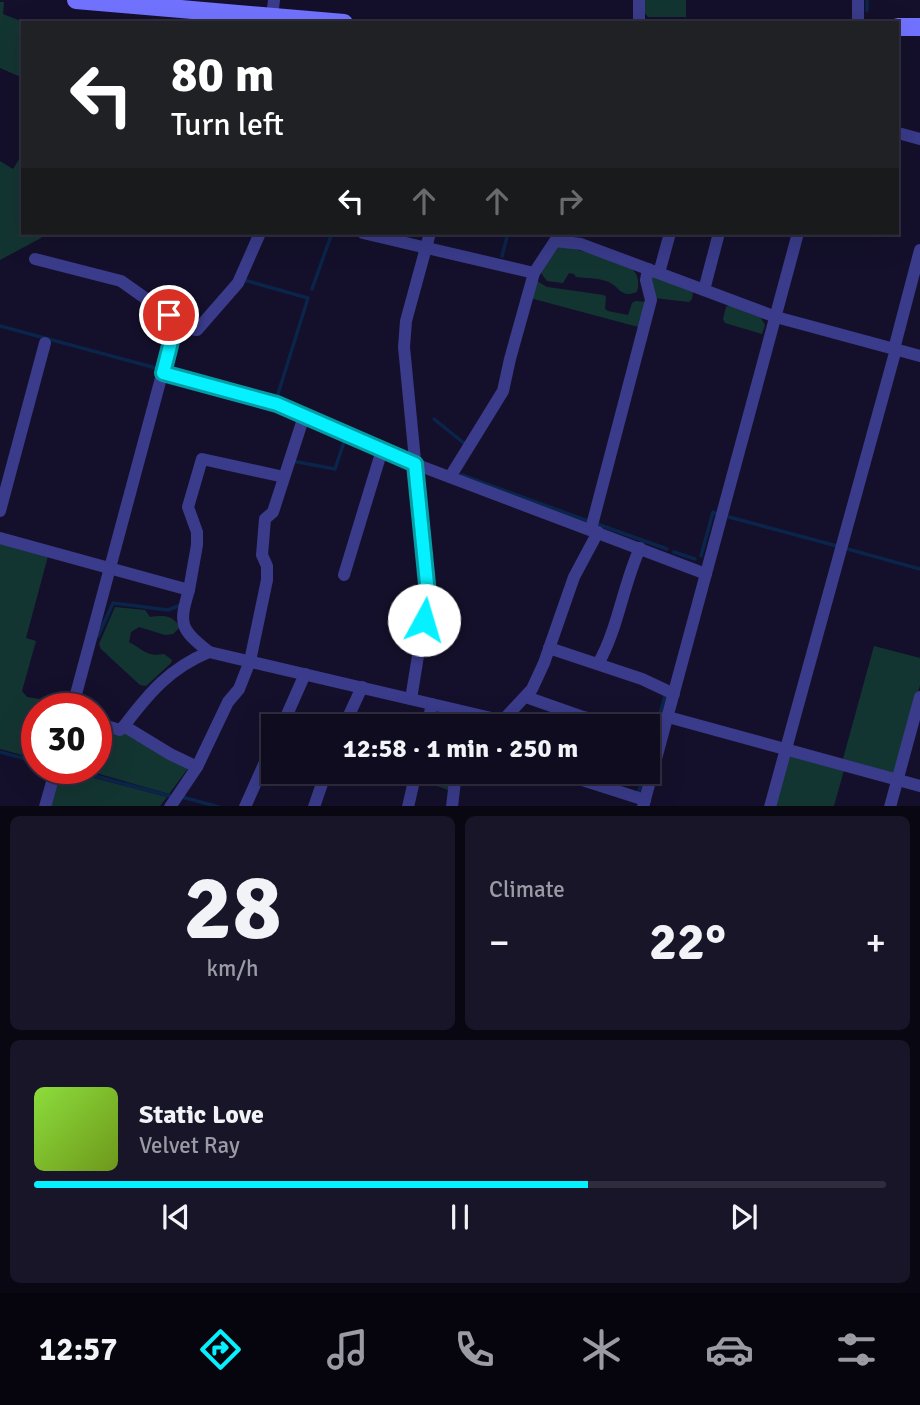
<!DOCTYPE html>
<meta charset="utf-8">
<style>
body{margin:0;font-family:Signika,sans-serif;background:#181529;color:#f1f3f6;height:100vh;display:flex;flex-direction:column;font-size:26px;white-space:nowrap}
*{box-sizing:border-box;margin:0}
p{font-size:23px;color:#9b9ba5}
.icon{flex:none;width:38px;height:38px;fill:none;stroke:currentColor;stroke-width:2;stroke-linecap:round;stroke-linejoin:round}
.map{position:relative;height:806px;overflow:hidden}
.drawer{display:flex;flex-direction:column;gap:10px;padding:10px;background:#080712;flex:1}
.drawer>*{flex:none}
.banner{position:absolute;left:21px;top:21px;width:878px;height:214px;border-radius:0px;box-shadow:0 7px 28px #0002,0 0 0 2px #2f2c3e;background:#202124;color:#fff;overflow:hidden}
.speed{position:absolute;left:21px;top:693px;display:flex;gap:14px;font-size:35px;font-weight:700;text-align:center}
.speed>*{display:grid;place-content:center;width:91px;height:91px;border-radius:50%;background:#0f0c20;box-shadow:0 7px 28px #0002,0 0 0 2px #2f2c3e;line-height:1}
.speed .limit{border:10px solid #d22;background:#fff;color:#111}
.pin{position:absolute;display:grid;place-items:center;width:60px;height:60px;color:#fff;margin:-30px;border:4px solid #fff;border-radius:50%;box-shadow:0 2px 7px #0007}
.me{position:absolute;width:77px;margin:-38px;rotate:6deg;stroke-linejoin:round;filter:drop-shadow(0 0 5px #0008)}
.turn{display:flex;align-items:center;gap:24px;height:147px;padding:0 35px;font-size:32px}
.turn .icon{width:91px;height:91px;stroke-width:2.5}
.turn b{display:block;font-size:49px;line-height:60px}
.lanes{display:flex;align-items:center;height:66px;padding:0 35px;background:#0003;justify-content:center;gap:35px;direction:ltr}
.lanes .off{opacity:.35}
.big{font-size:52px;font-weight:700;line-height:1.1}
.drawer .widget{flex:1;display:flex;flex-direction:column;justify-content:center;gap:10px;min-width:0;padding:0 24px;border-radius:10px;background:#181529}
.drawer .dial{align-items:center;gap:0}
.dial b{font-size:91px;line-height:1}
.song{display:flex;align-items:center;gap:21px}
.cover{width:84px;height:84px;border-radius:10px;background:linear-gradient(135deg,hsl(90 70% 55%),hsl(80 70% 35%))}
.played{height:7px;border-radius:4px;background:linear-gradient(90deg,#06f1ff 65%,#2f2c3e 65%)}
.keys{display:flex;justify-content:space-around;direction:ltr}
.heat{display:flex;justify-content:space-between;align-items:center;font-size:38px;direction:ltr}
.drawer .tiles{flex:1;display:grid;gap:10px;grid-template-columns:1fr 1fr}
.widget:last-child{grid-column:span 2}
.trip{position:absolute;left:261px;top:714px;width:399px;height:70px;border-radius:0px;background:#0f0c20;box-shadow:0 7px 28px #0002,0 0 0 2px #2f2c3e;font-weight:700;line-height:70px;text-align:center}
.tab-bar{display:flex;height:112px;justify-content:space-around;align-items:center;background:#06050d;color:#9b9ba5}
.tab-bar .icon{width:49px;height:49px}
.tab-bar .selected{color:#06f1ff}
.tab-bar b{font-size:32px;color:#f1f3f6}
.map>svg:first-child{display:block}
</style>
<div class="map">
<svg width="920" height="807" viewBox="0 0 920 807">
<rect width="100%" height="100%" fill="#14102b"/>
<g fill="#133532">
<polygon points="643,0 686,0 686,17 648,17 643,11"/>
<polygon points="0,2 4,2 3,14 26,23 23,23 23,78 0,68"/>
<polygon points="23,153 23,233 42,233 41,238 0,260 0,161 13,169"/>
<path d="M558 246C573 248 623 260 633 270 639 276 639 284 637 292 619 299 620 285 606 281 597 278 586 278 576 277L574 274 569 273 563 283 547 281 541 273 553 251Z"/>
<polygon points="652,276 693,292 692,299 689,302 654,298 649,280"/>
<polygon points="537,281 547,287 604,295 606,297 605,309 608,311 628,315 632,303 636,301 646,302 642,328 530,298"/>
<polygon points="729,305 761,318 765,325 762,334 725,323 723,319 726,307"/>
<polygon points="0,542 48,556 26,638 36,641 22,691 27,697 40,699 32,737 37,741 37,759 0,749"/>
<path d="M115 607 145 610 150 617C164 615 172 615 180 627L173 634 165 635 139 627 131 632 129 642C144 650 146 657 164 654L172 660 171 663 146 686 140 685 101 649 99 644Z"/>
<polygon points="874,646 920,658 920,685 897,771 894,773 843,759"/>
<path d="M127 731 189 767 169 794 96 773C108 754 99 736 127 731Z"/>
<polygon points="791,756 844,770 834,806 774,807 787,758"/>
<polygon points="60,769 167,797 160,806 50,807"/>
<polygon points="420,772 453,772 451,787 448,790 421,780"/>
</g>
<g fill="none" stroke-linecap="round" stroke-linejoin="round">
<g stroke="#0a244a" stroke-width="3.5">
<polyline points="867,0 867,11"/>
<polyline points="502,256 508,233"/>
<polyline points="312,289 332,233"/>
<polyline points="0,326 156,368"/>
<polyline points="173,368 231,384"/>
<polyline points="236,386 277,397 308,298 244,280"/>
<polyline points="434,419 465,444"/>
<polyline points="348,427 384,444"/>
<polyline points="292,461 335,469 344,442"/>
<polyline points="462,475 588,521"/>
<polyline points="729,517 837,546"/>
<polyline points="597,524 667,549"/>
<polyline points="844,548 920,569"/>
<polyline points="674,552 695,559"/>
<polyline points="701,556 713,512 715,513"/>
<polyline points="98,636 113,603 168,610 181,605"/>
<polyline points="655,731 665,696"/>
<polyline points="0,752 37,762"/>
<polyline points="648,760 653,740"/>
<polyline points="65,768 170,796"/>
<polyline points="639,791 644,772"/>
<polyline points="182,797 219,807"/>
</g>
<g stroke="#3a3b8a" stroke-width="12">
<polyline points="858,0 858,23"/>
<polyline points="272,17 274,0"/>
<polyline points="639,23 639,0"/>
<polyline points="898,133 920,139"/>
<polyline points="363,233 534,273"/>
<polyline points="35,259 121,281 169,315 175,326 72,709"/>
<polyline points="659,273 670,233"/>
<polyline points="704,290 719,233"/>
<polyline points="175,326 197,330 238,283 260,233"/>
<polyline points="894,349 920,250"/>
<polyline points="163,373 277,404 415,464 706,574"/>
<polyline points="450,477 503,391 510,359 534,273 555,241 581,244 776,317 920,356"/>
<polyline points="0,511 45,343"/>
<polyline points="591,529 651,300 646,280 648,269"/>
<path d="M0 538 189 590C178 626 181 629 209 652"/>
<polyline points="344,575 382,450"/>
<polyline points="189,590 197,545 197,532 188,507 202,459 284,477"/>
<polyline points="549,648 642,679 674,694"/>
<path d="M598 664C618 629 623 585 640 548"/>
<polyline points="526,697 580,716 618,726"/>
<polyline points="411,699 428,594 404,347 406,321 430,233"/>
<polyline points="668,717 920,786"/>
<polyline points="96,723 120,730 124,726 170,754 197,767"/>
<path d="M124 726C149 693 170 668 209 652L500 720 505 718 532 689 544 663 574 577 598 532"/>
<polyline points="282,726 305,674"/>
<polyline points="344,726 362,687"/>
<polyline points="427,726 432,704"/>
<polyline points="557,772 645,800"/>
<polyline points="45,807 56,768"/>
<polyline points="170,807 197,767 228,702 239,689 250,661 267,580 267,566 262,555 265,519 273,512 304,416"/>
<polyline points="245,807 273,744"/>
<polyline points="314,807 326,772"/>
<polyline points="408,807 416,772"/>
<polyline points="452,807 456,772"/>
<polyline points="643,807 798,233"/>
<polyline points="770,807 896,349"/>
<polyline points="890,807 920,697"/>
</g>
<g stroke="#7173ff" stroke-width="18">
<polyline points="76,0 344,23"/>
<polyline points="898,27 920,27"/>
</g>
</g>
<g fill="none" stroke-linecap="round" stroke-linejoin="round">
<g stroke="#049da6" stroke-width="18">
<polyline id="route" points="169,315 175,326 163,373 277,404 415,464 428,594 424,620"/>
</g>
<use href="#route" stroke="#06f1ff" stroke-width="12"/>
</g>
</svg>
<div class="speed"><div class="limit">30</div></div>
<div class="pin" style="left:169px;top:315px;background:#d93025"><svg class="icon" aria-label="arrive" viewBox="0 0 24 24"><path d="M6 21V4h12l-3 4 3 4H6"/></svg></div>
<svg class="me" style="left:424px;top:620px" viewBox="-20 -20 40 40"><circle r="19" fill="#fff"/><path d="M0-13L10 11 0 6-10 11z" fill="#06f1ff"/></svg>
<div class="trip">12:58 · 1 min · 250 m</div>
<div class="banner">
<div class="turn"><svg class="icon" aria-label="left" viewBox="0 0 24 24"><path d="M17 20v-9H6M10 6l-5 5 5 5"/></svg><div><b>80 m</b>Turn left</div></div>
<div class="lanes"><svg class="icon" aria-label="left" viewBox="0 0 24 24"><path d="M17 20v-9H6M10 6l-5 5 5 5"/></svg><svg class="icon off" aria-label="ahead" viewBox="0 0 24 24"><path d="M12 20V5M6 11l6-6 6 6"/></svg><svg class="icon off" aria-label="ahead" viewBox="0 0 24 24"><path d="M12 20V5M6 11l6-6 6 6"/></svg><svg class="icon off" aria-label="right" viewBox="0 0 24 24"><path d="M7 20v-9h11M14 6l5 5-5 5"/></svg></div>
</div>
</div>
<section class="drawer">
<div class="tiles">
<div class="widget dial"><b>28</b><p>km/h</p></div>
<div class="widget"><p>Climate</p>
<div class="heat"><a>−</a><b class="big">22°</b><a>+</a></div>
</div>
<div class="widget">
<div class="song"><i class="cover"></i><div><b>Static Love</b><p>Velvet Ray</p></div></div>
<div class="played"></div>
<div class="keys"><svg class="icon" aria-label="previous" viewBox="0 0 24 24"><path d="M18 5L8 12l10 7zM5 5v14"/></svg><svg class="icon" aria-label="pause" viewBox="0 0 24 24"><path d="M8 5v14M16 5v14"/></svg><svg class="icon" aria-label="next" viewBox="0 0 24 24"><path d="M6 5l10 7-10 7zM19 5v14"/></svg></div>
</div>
</div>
</section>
<nav class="tab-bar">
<b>12:57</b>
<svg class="icon selected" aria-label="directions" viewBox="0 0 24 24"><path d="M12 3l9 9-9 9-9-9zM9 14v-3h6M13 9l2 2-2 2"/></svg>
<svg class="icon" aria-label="music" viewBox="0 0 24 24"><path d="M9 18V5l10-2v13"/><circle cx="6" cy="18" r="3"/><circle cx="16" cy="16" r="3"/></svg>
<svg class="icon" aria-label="phone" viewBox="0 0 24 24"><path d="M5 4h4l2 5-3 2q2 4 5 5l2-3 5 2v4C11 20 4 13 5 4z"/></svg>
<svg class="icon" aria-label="climate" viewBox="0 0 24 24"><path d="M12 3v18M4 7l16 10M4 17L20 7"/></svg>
<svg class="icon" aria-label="car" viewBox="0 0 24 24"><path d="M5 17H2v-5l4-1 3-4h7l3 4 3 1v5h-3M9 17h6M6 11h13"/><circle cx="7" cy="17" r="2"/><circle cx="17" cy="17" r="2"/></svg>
<svg class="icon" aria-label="filters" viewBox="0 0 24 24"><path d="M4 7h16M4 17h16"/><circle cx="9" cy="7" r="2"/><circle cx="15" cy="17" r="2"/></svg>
</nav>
